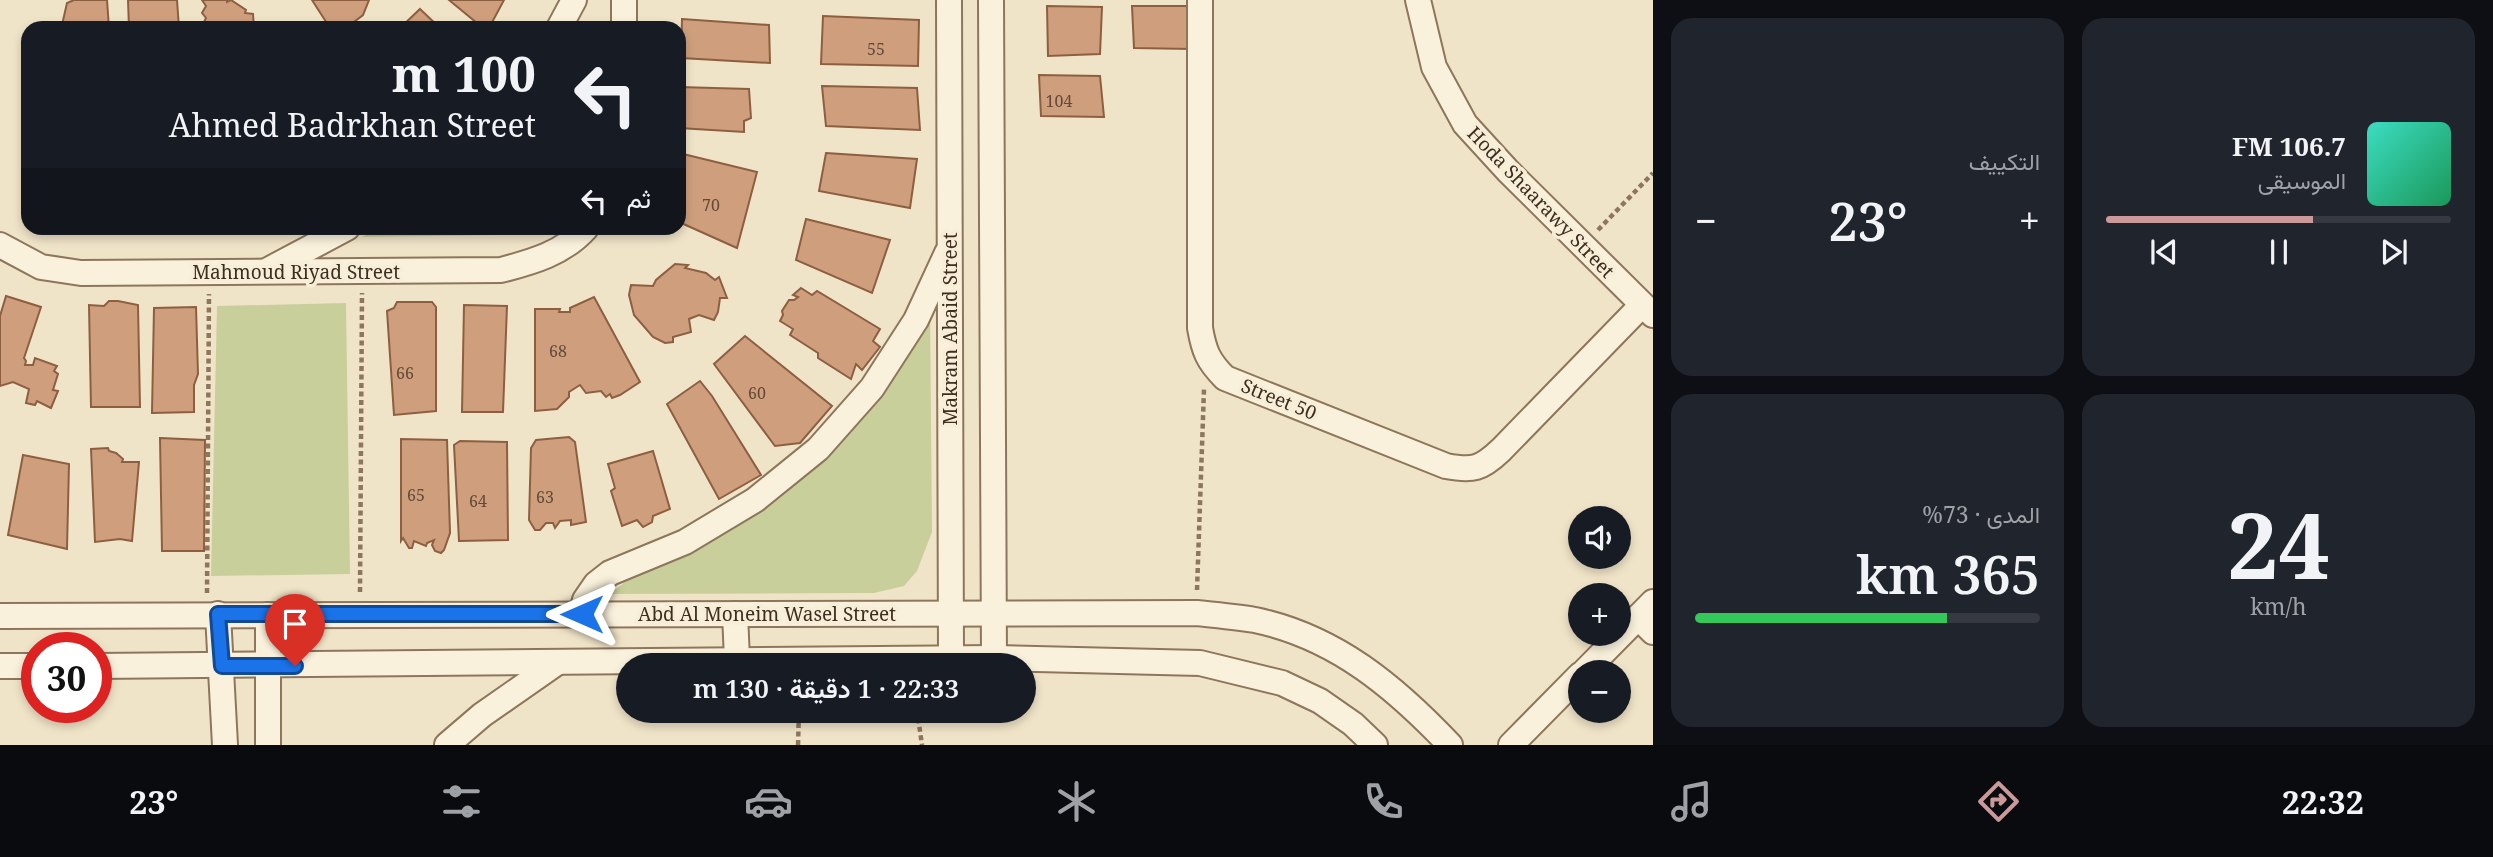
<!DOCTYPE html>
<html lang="ar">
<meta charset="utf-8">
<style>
body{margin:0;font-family:"Noto Serif",Vazirmatn,serif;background:#20242c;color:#f1f3f6;direction:rtl;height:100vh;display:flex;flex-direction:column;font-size:26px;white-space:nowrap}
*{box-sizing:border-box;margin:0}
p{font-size:23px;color:#9ea1a6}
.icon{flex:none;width:38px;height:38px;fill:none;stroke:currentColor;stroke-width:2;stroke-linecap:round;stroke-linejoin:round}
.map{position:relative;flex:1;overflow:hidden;direction:ltr}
.sheet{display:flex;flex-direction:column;gap:18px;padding:18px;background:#0d0f14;width:840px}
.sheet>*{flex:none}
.banner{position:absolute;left:21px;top:21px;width:665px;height:214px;border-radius:21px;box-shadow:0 4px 10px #0003;direction:rtl;background:#171b24;color:#f1f3f6;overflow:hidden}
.fabs{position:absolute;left:1568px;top:506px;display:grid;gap:14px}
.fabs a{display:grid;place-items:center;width:63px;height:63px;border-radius:50%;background:#171b24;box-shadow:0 4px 10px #0003;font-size:35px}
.speed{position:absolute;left:21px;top:632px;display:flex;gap:14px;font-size:35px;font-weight:700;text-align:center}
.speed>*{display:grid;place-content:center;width:91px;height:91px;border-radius:50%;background:#171b24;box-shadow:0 4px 10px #0003;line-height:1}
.speed .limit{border:10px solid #d22;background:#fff;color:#111}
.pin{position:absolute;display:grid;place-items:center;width:60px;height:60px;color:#fff;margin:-72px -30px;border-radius:50% 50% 50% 0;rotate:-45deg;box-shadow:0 0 7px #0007}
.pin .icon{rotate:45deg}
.me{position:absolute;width:77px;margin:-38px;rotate:270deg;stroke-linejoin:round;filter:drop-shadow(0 0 5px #0008)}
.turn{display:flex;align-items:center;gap:24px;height:147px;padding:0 35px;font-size:32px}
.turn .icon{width:91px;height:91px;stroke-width:2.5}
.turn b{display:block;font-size:49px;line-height:60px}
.then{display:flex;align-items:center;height:66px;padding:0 35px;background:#0003;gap:14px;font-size:26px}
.big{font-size:52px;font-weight:600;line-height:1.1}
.sheet .card{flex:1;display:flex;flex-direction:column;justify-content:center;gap:10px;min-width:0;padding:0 24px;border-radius:21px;background:#20242c}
.sheet .dial{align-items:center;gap:0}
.dial b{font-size:91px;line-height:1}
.song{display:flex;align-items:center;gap:21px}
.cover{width:84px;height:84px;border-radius:10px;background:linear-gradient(135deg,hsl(170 70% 55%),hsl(150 70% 35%))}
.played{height:7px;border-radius:4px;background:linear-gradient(90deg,#cc999b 60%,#363941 60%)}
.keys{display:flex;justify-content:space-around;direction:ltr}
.heat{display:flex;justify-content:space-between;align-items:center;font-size:38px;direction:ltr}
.charge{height:10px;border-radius:5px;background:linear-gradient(90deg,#34c759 73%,#363941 0)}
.sheet .tiles{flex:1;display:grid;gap:18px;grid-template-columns:repeat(2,1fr)}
.trip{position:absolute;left:616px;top:653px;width:420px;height:70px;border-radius:35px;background:#171b24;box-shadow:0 4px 10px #0003;font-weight:600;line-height:70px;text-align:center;direction:rtl}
.tab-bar{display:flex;height:112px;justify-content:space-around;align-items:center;background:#090b0e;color:#9ea1a6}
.tab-bar .icon{width:49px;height:49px}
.tab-bar .on{color:#cc999b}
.tab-bar b{font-size:32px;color:#f1f3f6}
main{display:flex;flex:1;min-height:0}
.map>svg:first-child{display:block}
</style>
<main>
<section class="sheet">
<div class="tiles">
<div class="card">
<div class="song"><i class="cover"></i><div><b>106.7 FM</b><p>الموسيقى</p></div></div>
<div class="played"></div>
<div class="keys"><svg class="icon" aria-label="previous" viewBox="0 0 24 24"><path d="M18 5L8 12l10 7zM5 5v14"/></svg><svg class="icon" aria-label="pause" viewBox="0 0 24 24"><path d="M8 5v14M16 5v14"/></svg><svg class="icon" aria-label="next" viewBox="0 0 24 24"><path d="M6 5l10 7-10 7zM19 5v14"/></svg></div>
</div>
<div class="card"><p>التكييف</p>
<div class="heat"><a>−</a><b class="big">23°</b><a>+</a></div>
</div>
<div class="card dial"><b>24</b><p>km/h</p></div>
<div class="card"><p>المدى · 73%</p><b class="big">365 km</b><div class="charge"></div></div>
</div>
</section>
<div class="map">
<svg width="1653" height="745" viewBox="0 0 1653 745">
<rect width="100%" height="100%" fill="#f0e4c8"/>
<g fill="#c9cf9b">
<polygon points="380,228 524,228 503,235 362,237"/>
<polygon points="346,303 350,574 211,576 217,306"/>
<polygon points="930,304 932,532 917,571 904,586 874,593 608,594 623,584 627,570 784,490"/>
</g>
<g fill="#cf9f7d" stroke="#8d5f41" stroke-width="2">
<polygon points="74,0 107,0 109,28 47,28 62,25 67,3"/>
<polygon points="128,0 177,0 179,28 129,28"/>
<polygon points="202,0 227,0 227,2 231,0 246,10 245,13 253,14 254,28 259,28 191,28 203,24 206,18 202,13 206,6"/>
<polygon points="312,0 369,0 363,15 346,28 330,28"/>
<polygon points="449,0 504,0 489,28 483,28"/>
<polygon points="1047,6 1102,7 1100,54 1048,56"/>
<polygon points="1132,6 1190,6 1191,49 1134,48"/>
<polygon points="420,9 440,28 400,28"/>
<polygon points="823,16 919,20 918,66 821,64"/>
<polygon points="682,19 769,25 770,63 681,58"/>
<polygon points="1039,75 1100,76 1104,117 1041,116"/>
<polygon points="822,86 917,88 920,130 826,126"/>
<polygon points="679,87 749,89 751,118 744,121 744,132 679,128"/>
<polygon points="679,153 757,172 737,248 679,222"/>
<polygon points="826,153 917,159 910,208 819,191"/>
<polygon points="806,219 890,240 872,293 796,260"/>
<polygon points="675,264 688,265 685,268 706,273 715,280 719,277 727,298 720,298 718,312 714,320 699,315 689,319 691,332 673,337 673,342 665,343 653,337 634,315 629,295 631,285 653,286 656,280"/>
<polygon points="801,288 812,295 817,291 880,329 873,341 880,347 862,370 856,364 851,379 818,358 818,353 790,335 793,329 780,321 783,315 782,311 789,300 794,300 798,297 793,295"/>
<polygon points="6,296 41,307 24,358 26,361 25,365 33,365 35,358 57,366 54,371 58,374 53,390 58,391 51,408 37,401 35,405 26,403 29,389 13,382 0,386 0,316"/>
<polygon points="594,297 640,382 620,395 612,398 610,394 606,397 601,391 586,393 580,385 569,392 569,397 557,409 535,411 535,309 560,309 559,312 570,312 570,308"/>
<polygon points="109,301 118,301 138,305 140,407 91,407 89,305 104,306"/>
<polygon points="397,302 432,302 436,307 436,411 394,415 387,311 394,308"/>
<polygon points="464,305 507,306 503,412 462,412"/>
<polygon points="196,307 198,374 194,385 194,412 152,413 154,308"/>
<polygon points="745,336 832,406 800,443 775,446 714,364"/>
<polygon points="700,381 712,396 761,475 719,499 667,404"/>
<polygon points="569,437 575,442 586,522 571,525 571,520 560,521 555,528 553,523 546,523 540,530 535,530 529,520 531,448 536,440"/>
<polygon points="160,438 205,440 204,551 162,551"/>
<polygon points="401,439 447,440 450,533 444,550 441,553 435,551 432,545 434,540 427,543 426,546 414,541 412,548 409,548 403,538 401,541"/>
<polygon points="460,441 507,442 508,540 459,541 454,445"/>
<polygon points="108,448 109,451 116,453 123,459 122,462 139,462 132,541 120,539 95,542 91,449"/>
<polygon points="653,451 670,509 653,516 652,522 643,527 637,520 622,526 611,491 615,488 608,464"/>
<polygon points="23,455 69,464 67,549 8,535"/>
</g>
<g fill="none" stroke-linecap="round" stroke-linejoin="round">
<g stroke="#8d765c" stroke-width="28">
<g id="minor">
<polyline points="624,0 624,28"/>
<polyline points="949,0 951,658"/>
<polyline points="991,0 994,658"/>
<path d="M1200 0V328C1204 351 1208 361 1225 378L1446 466C1473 471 1481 469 1501 450L1642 305"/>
<polyline points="1418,0 1434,67 1465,124 1508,171 1653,315"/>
<polyline points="559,28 574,0"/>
<path d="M0 245 41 267 81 273 501 270C532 262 564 253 586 228"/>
<polyline points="268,270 347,228"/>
<polyline points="218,614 225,745"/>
<polyline points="581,614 585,600 596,584 610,573 685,542 755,500 818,449 872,388 916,320 947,253"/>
<polyline points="735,614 737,659"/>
<polyline points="268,615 268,745"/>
<path d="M0 616 1197 613C1216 615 1236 617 1255 620 1336 637 1395 687 1450 745"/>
<polyline points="1638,617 1653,632"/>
<polyline points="0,666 37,666"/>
<polyline points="96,666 994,658 1200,663 1282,683 1320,701 1353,724 1375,745"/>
<polyline points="1584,672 1653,602"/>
<polyline points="447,745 482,715 558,662"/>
<polyline points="1511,745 1580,675"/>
</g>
</g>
<g stroke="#8d765c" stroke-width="4.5" stroke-dasharray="5 3.5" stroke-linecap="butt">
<polyline points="1598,230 1653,173"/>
<polyline points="1197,590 1204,389"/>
<polyline points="360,592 362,293"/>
<polyline points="207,593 209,294"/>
<polyline points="917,710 922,745"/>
<polyline points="798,745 799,710"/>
</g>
<use href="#minor" stroke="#faf1dc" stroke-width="24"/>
</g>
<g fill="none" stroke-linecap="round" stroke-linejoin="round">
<g stroke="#114b97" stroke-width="18">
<polyline id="route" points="295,666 222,666 218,614 582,614"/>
</g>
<use href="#route" stroke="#1a73e8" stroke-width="12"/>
</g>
<g text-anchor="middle" stroke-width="7" stroke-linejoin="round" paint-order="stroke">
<g font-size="16" fill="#624a37">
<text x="876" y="55">55</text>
<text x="1059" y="107">104</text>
<text x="711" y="211">70</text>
<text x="558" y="357">68</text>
<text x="405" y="379">66</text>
<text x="757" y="399">60</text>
<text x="416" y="501">65</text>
<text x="545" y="503">63</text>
<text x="478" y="507">64</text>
</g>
<g font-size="19" fill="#3d2e20" stroke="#f7eed8">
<text transform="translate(1541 202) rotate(46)" y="7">Hoda Shaarawy Street</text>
<text x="296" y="279">Mahmoud Riyad Street</text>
<text transform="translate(950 329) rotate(-90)" y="7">Makram Abaid Street</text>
<text transform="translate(1279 399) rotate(22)" y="7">Street 50</text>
<text x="767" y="621">Abd Al Moneim Wasel Street</text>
</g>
</g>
</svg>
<div class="fabs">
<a><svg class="icon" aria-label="sound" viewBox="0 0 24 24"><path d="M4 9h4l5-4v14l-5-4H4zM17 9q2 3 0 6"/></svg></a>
<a>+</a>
<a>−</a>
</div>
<div class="speed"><div class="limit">30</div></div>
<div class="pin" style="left:295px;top:666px;background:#d93025"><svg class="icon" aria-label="arrive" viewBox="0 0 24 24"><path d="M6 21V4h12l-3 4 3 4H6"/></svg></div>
<svg class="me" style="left:582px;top:614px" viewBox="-20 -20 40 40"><path d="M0-17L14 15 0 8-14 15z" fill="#1a73e8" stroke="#fff" stroke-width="4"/></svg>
<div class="trip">22:33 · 1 دقيقة · 130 m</div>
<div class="banner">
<div class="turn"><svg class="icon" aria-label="left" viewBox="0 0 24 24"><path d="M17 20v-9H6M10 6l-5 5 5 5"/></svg><div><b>100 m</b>Ahmed Badrkhan Street</div></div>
<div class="then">ثم<svg class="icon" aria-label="left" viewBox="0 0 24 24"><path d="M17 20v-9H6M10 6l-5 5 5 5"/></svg></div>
</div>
</div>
</main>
<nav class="tab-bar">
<b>22:32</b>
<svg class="icon on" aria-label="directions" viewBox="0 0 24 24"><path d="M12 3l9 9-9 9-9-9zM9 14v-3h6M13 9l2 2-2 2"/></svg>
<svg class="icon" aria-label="music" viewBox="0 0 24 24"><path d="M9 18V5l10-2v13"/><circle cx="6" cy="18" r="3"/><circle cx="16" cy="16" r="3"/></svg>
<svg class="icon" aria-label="phone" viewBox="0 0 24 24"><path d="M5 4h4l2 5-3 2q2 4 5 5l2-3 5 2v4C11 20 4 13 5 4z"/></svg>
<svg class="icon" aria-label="climate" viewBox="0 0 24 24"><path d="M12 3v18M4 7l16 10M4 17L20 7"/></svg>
<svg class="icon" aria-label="car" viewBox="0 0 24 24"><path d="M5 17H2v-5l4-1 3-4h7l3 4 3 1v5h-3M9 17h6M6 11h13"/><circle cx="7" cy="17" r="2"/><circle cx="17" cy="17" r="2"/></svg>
<svg class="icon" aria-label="filters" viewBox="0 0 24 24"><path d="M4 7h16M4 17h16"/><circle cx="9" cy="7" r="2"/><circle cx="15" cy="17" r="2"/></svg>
<b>23°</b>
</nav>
